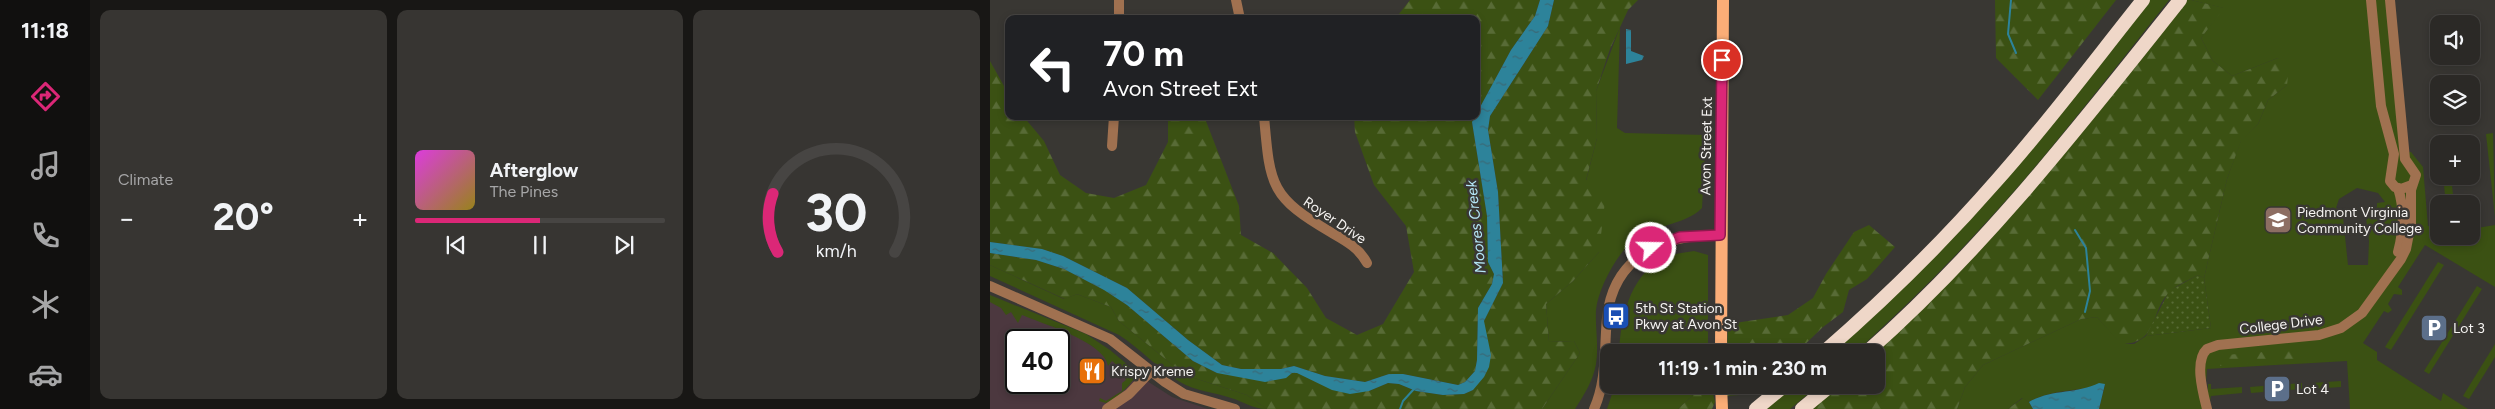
<!DOCTYPE html>
<meta charset="utf-8">
<style>
body{margin:0;font-family:Figtree,sans-serif;background:#373532;color:#f1f3f6;height:100vh;display:flex;flex-direction:column;font-size:19px;white-space:nowrap}
*{box-sizing:border-box;margin:0}
p{font-size:16px;color:#a6a6a7}
.icon{flex:none;width:28px;height:28px;fill:none;stroke:currentColor;stroke-width:2;stroke-linecap:round;stroke-linejoin:round}
.map{position:relative;flex:1;overflow:hidden}
.drawer{display:flex;flex-direction:column;gap:10px;padding:10px;background:#181715;width:900px}
.drawer>*{flex:none}
.top-card{position:absolute;left:15px;top:15px;width:475px;height:105px;border-radius:10px;box-shadow:0 2px 8px #0003,0 0 0 1px #474543;background:#202124;color:#fff;overflow:hidden}
.tools{position:absolute;left:1440px;top:15px;display:grid;gap:10px}
.tools a{display:grid;place-items:center;width:50px;height:50px;border-radius:10px;background:#2b2926;box-shadow:0 2px 8px #0003,0 0 0 1px #474543;font-size:25px}
.speed{position:absolute;left:15px;top:329px;display:flex;gap:10px;font-size:25px;font-weight:700;text-align:center}
.speed>*{display:grid;place-content:center;width:65px;height:65px;border-radius:50%;background:#2b2926;box-shadow:0 2px 8px #0003,0 0 0 1px #474543;line-height:1}
.speed .limit{border:2px solid #111;border-radius:8px;background:#fff;color:#111}
.pin{position:absolute;display:grid;place-items:center;width:42px;height:42px;color:#fff;margin:-21px;border:2px solid #fff;border-radius:50%;box-shadow:0 1px 5px #0007}
.me{position:absolute;width:55px;margin:-28px;rotate:69deg;stroke-linejoin:round;filter:drop-shadow(0 0 4px #0008)}
.turn{display:flex;align-items:center;gap:18px;height:105px;padding:0 15px;font-size:22px}
.turn .icon{width:65px;height:65px;stroke-width:2.5}
.turn b{display:block;font-size:35px;line-height:42px}
.big{font-size:38px;font-weight:700;line-height:1.1}
.drawer .widget{flex:1;display:flex;flex-direction:column;justify-content:center;gap:8px;min-width:0;padding:0 18px;border-radius:10px;background:#373532}
.drawer .dial{align-items:center;gap:0}
.dial svg{height:130px;overflow:visible;fill:none;stroke:#474543;stroke-width:7;stroke-linecap:round;text-anchor:middle}
.dial text{fill:#f1f3f6;stroke:none}
.song{display:flex;align-items:center;gap:15px}
.cover{width:60px;height:60px;border-radius:8px;background:linear-gradient(135deg,hsl(300 70% 55%),hsl(50 70% 35%))}
.played{height:5px;border-radius:2px;background:linear-gradient(90deg,#db2777 50%,#474543 50%)}
.keys{display:flex;justify-content:space-around;direction:ltr}
.heat{display:flex;justify-content:space-between;align-items:center;font-size:28px;direction:ltr}
.drawer .tiles{flex:1;display:grid;gap:10px;grid-template-columns:repeat(3,1fr)}
.trip{position:absolute;left:610px;top:344px;width:285px;height:50px;border-radius:10px;background:#2b2926;box-shadow:0 2px 8px #0003,0 0 0 1px #474543;font-weight:700;line-height:50px;text-align:center}
main{display:flex;flex:1;min-height:0}
.dock{display:flex;flex-direction:column;width:90px;justify-content:space-around;align-items:center;background:#11100f;color:#a6a6a7}
.dock .icon{width:35px;height:35px}
.dock .active{color:#db2777}
.dock b{font-size:22px;color:#f1f3f6}
.map>svg:first-child{display:block}
</style>
<main>
<nav class="dock">
<b>11:18</b>
<svg class="icon active" aria-label="directions" viewBox="0 0 24 24"><path d="M12 3l9 9-9 9-9-9zM9 14v-3h6M13 9l2 2-2 2"/></svg>
<svg class="icon" aria-label="music" viewBox="0 0 24 24"><path d="M9 18V5l10-2v13"/><circle cx="6" cy="18" r="3"/><circle cx="16" cy="16" r="3"/></svg>
<svg class="icon" aria-label="phone" viewBox="0 0 24 24"><path d="M5 4h4l2 5-3 2q2 4 5 5l2-3 5 2v4C11 20 4 13 5 4z"/></svg>
<svg class="icon" aria-label="climate" viewBox="0 0 24 24"><path d="M12 3v18M4 7l16 10M4 17L20 7"/></svg>
<svg class="icon" aria-label="car" viewBox="0 0 24 24"><path d="M5 17H2v-5l4-1 3-4h7l3 4 3 1v5h-3M9 17h6M6 11h13"/><circle cx="7" cy="17" r="2"/><circle cx="17" cy="17" r="2"/></svg>
</nav>
<section class="drawer">
<div class="tiles">
<div class="widget"><p>Climate</p>
<div class="heat"><a>−</a><b class="big">20°</b><a>+</a></div>
</div>
<div class="widget">
<div class="song"><i class="cover"></i><div><b>Afterglow</b><p>The Pines</p></div></div>
<div class="played"></div>
<div class="keys"><svg class="icon" aria-label="previous" viewBox="0 0 24 24"><path d="M18 5L8 12l10 7zM5 5v14"/></svg><svg class="icon" aria-label="pause" viewBox="0 0 24 24"><path d="M8 5v14M16 5v14"/></svg><svg class="icon" aria-label="next" viewBox="0 0 24 24"><path d="M6 5l10 7-10 7zM19 5v14"/></svg></div>
</div>
<div class="widget dial"><svg viewBox="0 0 100 80">
<path d="M14 69A42 42 0 1 1 86 69"/>
<path d="M14 69A42 42 0 0 1 11 33" stroke="#db2777"/>
<text x="50" y="56" font-size="32" font-weight="700">30</text>
<text x="50" y="72" font-size="11">km/h</text>
</svg></div>
</div>
</section>
<div class="map">
<svg width="1505" height="409" viewBox="0 0 1505 409">
<defs>
<pattern id="forest-firs" width="22" height="20" patternUnits="userSpaceOnUse" patternTransform="scale(1.25)"><rect width="22" height="20" fill="#3b5113"/><path d="M5 1l3.5 6h-7zM16 11l3.5 6h-7z" fill="#586b36"/></pattern>
<pattern id="garden-dots" width="8" height="8" patternUnits="userSpaceOnUse" patternTransform="scale(1.25)"><rect width="8" height="8" fill="#3b5113"/><path d="M2 2h.1M6 6h.1" fill="none" stroke="#586b36" stroke-width="1.8" stroke-linecap="round"/></pattern>
<pattern id="water-ripples" width="26" height="14" patternUnits="userSpaceOnUse" patternTransform="scale(1.25)"><rect width="26" height="14" fill="#2d839a"/><path d="M2 4q2-2 4 0t4 0M15 11q2-2 4 0t4 0" fill="none" stroke="#3a6976"/></pattern>
</defs>
<rect width="100%" height="100%" fill="#393733"/>
<path fill="#4c383f" fill-rule="evenodd" d="M0 296 65 322 182 397 218 409H0ZM26 340H69V382H26Z"/>
<g fill="#3b5113" fill-rule="evenodd">
<path d="M1157 0H1179C1117 78 1057 157 989 230 950 273 908 313 866 352H838L913 283Z"/>
<path d="M1201 0H1400L1415 152H1421L1433 167 1438 226H1444V233H1449V236H1481V229L1505 225V287L1435 245 1408 287 1412 290V295L1404 294 1398 304 1402 310 1398 313 1394 311 1373 343 1387 352V360L1451 401 1453 393 1478 409H1360L1357 361 1217 369 1214 409H1109L1115 385C1107 383 1104 387 1097 388 1077 391 1056 392 1039 402L1032 398 1018 409H967L975 387 993 365 1091 319 1107 317 1132 344H1144L1156 336 1221 328 1214 278 1237 179 1251 140 1268 124 1278 100 1297 85 1288 58 1242 76 1223 61 1211 38 1233 8ZM1367 188 1388 193 1395 202 1387 203V207L1375 210 1379 241 1378 265H1358L1352 208H1346L1349 199Z"/>
<path d="M630 27 627 128 635 133 716 135 712 208C694 226 664 224 644 240 627 253 608 289 606 310 605 328 609 346 606 364 603 381 594 395 585 409H552L590 353 584 341 559 342 556 304 583 281 609 252 596 181 607 138 606 91Z"/>
<polygon points="1503,133 1505,217 1496,134"/>
<polygon points="1453,176 1461,176 1464,204 1456,204"/>
<path d="M704 251 718 255V352H629C631 318 639 279 670 260 678 254 693 253 704 251Z"/>
<polygon points="1448,262 1454,265 1401,350 1395,347"/>
<path d="M0 265 74 299 87 294 121 307 129 321 195 375 257 395 277 409C262 409 255 402 241 398 224 392 205 391 190 382 168 369 151 349 129 335L0 276Z"/>
<polygon points="1487,286 1492,289 1439,374 1434,371"/>
<path d="M0 295 96 334 120 350 144 370V379C136 389 128 397 116 403L109 401 110 398 116 401 132 391V383L136 380 132 373 127 376 129 367 122 361 118 366C115 342 53 324 32 315L28 323 21 312 16 315 11 308 0 302Z"/>
<polygon points="1505,344 1505,357 1479,399 1473,396"/>
<polygon points="1351,381 1351,387 1321,389 1321,383"/>
<polygon points="1312,383 1312,389 1261,393 1260,387"/>
<polygon points="1218,384 1221,384 1221,389 1252,387 1252,393 1221,396 1220,401 1218,396"/>
<polygon points="625,385 714,385 688,409 617,409"/>
<polygon points="800,385 829,385 800,409 771,409"/>
</g>
<g fill="url(#forest-firs)">
<polygon points="420,0 550,0 545,16 521,50 486,115 486,19 405,19"/>
<polygon points="564,0 648,0 638,10 620,49 606,91 607,138 596,180 616,193 609,252 583,281 556,304 559,342 584,341 590,353 552,409 277,409 257,395 195,375 129,321 121,307 87,294 75,299 0,265 0,253 46,260 74,269 115,290 137,305 203,361 227,373 307,373 379,391 398,383 409,384 426,391 453,395 474,394 483,390 494,321 513,283 508,192 498,130 500,116 558,26"/>
<polygon points="1005,0 1126,0 1048,100 1006,58"/>
<path d="M1190 0H1201L1234 8 1211 38 1223 61 1242 76 1288 58 1299 68 1297 85 1278 100 1268 124 1251 141 1237 179 1214 278 1208 275C1199 280 1188 284 1181 291 1160 308 1170 344 1131 344L1107 317 1091 319 993 365 975 387 967 409H812L841 385H886V352Z"/>
<polygon points="0,61 19,95 19,116 33,116 54,141 70,175 96,193 124,198 156,185 178,142 178,116 214,116 249,206 251,235 283,253 317,288 336,318 367,335 393,324 424,272 416,226 384,185 365,132 364,116 486,116 482,122 497,216 498,262 504,274 502,284 488,308 487,360 485,371 475,382 468,385 413,374 399,374 375,382 335,376 304,366 291,369 251,369 232,365 198,340 137,288 73,256 52,249 0,242"/>
<polygon points="879,225 905,247 877,279 859,290 853,312 833,327 807,352 737,352 738,324 798,315 823,298 836,274 864,232"/>
<polygon points="1311,349 1311,360 1230,366 1235,355"/>
<polygon points="714,385 721,385 725,402 722,409 688,409"/>
<polygon points="736,385 765,385 750,395 736,396"/>
<polygon points="1033,398 1039,402 1043,409 1018,409"/>
</g>
<polygon fill="url(#garden-dots)" points="1208,275 1214,278 1221,328 1156,336 1179,291"/>
<g fill="url(#water-ripples)">
<polygon points="550,0 564,0 558,26 500,116 498,130 508,192 513,283 494,321 501,355 499,367 494,377 483,390 474,394 453,395 426,391 409,384 398,383 379,391 360,394 342,390 307,373 302,373 296,378 275,382 227,373 203,361 137,305 114,290 74,269 46,260 0,253 0,242 52,249 73,256 137,288 198,340 232,365 251,369 291,369 304,366 335,376 375,382 399,374 413,374 468,385 475,382 485,371 487,360 488,308 502,284 504,274 498,262 497,216 482,122 521,50 545,16"/>
<polygon points="636,29 641,30 641,51 654,56 652,60 636,64"/>
<path d="M1109 383 1115 384 1109 409H1043L1039 402C1061 389 1087 394 1109 383Z"/>
</g>
<g fill="none" stroke-linecap="round" stroke-linejoin="round">
<g stroke="#2d839a" stroke-width="2">
<polyline points="1021,0 1018,34 1026,53"/>
<polyline points="1085,230 1096,248 1100,291 1095,312"/>
<polyline points="410,409 413,401 424,389"/>
</g>
<g stroke="#a07150" stroke-width="10">
<polyline points="246,0 250,19"/>
<polyline points="1381,0 1391,106 1404,154 1400,181 1405,187 1411,189 1422,185"/>
<polyline points="129,19 129,0"/>
<path d="M274 116C280 186 280 197 342 233 356 241 369 248 377 263"/>
<polyline points="122,146 124,116"/>
<path d="M1408 252C1414 230 1415 210 1408 188"/>
<polyline points="0,286 120,339 175,382 194,394 245,409"/>
<polyline points="117,409 139,394 161,371"/>
<path d="M604 409C617 380 614 349 617 318 623 256 674 234 730 235"/>
<path d="M1217 409C1213 393 1204 361 1217 349L1228 345 1329 335 1351 328 1372 313 1411 259 1416 249 1421 223V190L1426 175 1415 159 1400 0"/>
</g>
<g stroke="#fbad77" stroke-width="12">
<polyline points="731,352 733,0"/>
<polyline points="731,385 732,409"/>
</g>
<g stroke="#efd7c8" stroke-width="14">
<path d="M834 352C895 299 954 241 1008 179 1059 122 1105 60 1153 0"/>
<path d="M877 352C996 247 1092 123 1190 0"/>
<polyline points="766,409 795,385"/>
<polyline points="812,409 841,385"/>
</g>
</g>
<g fill="none" stroke-linecap="round" stroke-linejoin="round">
<g stroke="#8e194d" stroke-width="12">
<polyline id="route" points="661,248 690,237 730,235 732,60"/>
</g>
<use href="#route" stroke="#db2777" stroke-width="9"/>
</g>
<defs>
<g id="university-square" transform="scale(1.4375)"><rect x="-9" y="-9" width="18" height="18" rx="4" fill="#8d6e63" stroke="#393733"/><path d="M0-5L7-2L0 1L-7-2ZM-4 1L0 2.5L4 1V4Q0 6-4 4Z" fill="#fff"/></g>
<g id="bus-square" transform="scale(1.4375)"><rect x="-9" y="-9" width="18" height="18" rx="4" fill="#1a4fb4" stroke="#393733"/><path d="M-5-6H5V4H4V6H2V4H-2V6H-4V4H-5ZM-3.5-4V0h7V-4ZM-3.5 1.2v1.5H-2V1.2ZM2 1.2v1.5H3.5V1.2Z" fill="#fff"/></g>
<g id="parking-square" transform="scale(1.4375)"><rect x="-9" y="-9" width="18" height="18" rx="4" fill="#5c6f8a" stroke="#393733"/><path d="M-3.5-5.5H1a3.5 3.5 0 0 1 0 7H-1V5.5H-3.5ZM-1-3.4V-.6H.8a1.4 1.4 0 0 0 0-2.8Z" fill="#fff"/></g>
<g id="restaurant-square" transform="scale(1.4375)"><rect x="-9" y="-9" width="18" height="18" rx="4" fill="#e8710a" stroke="#393733"/><path d="M-5-6h1v4h1v-4h1v4h1v-4h1v5L-1.5 .5V6h-2V.5L-5-1ZM5-6V6H3V1.5H1.5Q1.5-4 5-6Z" fill="#fff"/></g>
</defs>
<g fill-rule="evenodd">
<use href="#university-square" x="1288" y="220"/>
<use href="#bus-square" x="626" y="316"/>
<use href="#parking-square" x="1444" y="328"/>
<use href="#restaurant-square" x="102" y="371"/>
<use href="#parking-square" x="1287" y="389"/>
</g>
<g text-anchor="middle" stroke-width="5" stroke-linejoin="round" paint-order="stroke">
<g font-size="14" fill="#f6f4f2" stroke="#393733">
<text transform="translate(716 146) rotate(-89)" y="5">Avon Street Ext</text>
<text transform="translate(345 220) rotate(34)" y="5">Royer Drive</text>
<text transform="translate(1291 324) rotate(-7)" y="5">College Drive</text>
</g>
<g font-size="14" fill="#f6f4f2" stroke="#393733" text-anchor="start">
<text x="1307" y="217">Piedmont Virginia<tspan x="1307" dy="16">Community College</tspan></text>
<text x="645" y="313">5th St Station<tspan x="645" dy="16">Pkwy at Avon St</tspan></text>
<text x="1463" y="333">Lot 3</text>
<text x="121" y="376">Krispy Kreme</text>
<text x="1306" y="394">Lot 4</text>
</g>
<g font-size="15" font-style="italic" fill="#b4e6f6" stroke="#393733">
<text transform="translate(486 227) rotate(-96)" y="5">Moores Creek</text>
</g>
</g>
</svg>
<div class="tools">
<a><svg class="icon" aria-label="sound" viewBox="0 0 24 24"><path d="M4 9h4l5-4v14l-5-4H4zM17 9q2 3 0 6"/></svg></a>
<a><svg class="icon" aria-label="layers" viewBox="0 0 24 24"><path d="M12 4l9 5-9 5-9-5zM3 14l9 5 9-5"/></svg></a>
<a>+</a>
<a>−</a>
</div>
<div class="speed"><div class="limit">40</div></div>
<div class="pin" style="left:732px;top:60px;background:#d93025"><svg class="icon" aria-label="arrive" viewBox="0 0 24 24"><path d="M6 21V4h12l-3 4 3 4H6"/></svg></div>
<svg class="me" style="left:661px;top:248px" viewBox="-20 -20 40 40"><circle r="17" fill="#db2777" stroke="#fff" stroke-width="3"/><path d="M0-11L8 9 0 5-8 9z" fill="#fff"/></svg>
<div class="trip">11:19 · 1 min · 230 m</div>
<div class="top-card">
<div class="turn"><svg class="icon" aria-label="left" viewBox="0 0 24 24"><path d="M17 20v-9H6M10 6l-5 5 5 5"/></svg><div><b>70 m</b>Avon Street Ext</div></div>
</div>
</div>
</main>
